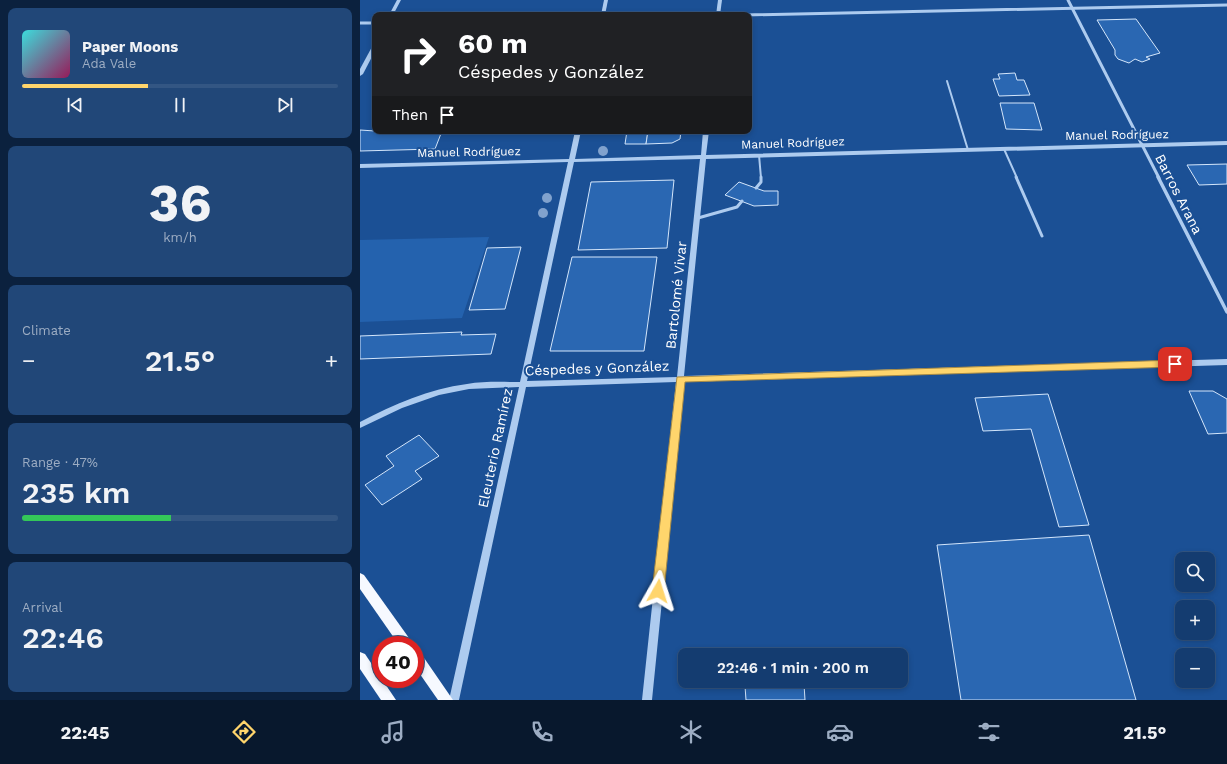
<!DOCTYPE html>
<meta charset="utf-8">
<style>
body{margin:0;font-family:"Work Sans",sans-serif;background:#214778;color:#f1f3f6;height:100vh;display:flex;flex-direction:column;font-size:15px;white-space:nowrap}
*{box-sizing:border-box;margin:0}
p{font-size:13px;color:#9dadc3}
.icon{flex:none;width:22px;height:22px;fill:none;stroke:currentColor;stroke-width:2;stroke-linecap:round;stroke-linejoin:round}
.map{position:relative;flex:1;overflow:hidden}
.sheet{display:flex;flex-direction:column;gap:8px;padding:8px;background:#0b213e;width:360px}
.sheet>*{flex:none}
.top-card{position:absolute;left:12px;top:12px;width:380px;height:122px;border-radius:8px;box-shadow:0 2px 6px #0003,0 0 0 1px #335683;background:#202124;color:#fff;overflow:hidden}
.fabs{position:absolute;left:815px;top:552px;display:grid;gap:8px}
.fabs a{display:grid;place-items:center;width:40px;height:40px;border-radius:8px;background:#143c70;box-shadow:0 2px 6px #0003,0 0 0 1px #335683;font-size:20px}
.speed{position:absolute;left:12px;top:636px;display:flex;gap:8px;font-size:20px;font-weight:700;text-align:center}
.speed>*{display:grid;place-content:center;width:52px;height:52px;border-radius:50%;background:#143c70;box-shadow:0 2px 6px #0003,0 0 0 1px #335683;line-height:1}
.speed .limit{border:6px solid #d22;background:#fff;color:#111}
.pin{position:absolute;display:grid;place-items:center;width:34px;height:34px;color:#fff;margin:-17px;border-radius:8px;box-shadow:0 2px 6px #0006}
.me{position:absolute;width:44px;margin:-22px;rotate:6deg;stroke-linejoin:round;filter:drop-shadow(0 0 3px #0008)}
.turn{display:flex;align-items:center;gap:14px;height:84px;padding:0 20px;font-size:18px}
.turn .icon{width:52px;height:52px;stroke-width:2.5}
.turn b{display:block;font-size:28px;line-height:34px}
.then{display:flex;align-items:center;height:38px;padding:0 20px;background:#0003;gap:8px;font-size:15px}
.big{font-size:30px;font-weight:600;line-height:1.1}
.sheet .tile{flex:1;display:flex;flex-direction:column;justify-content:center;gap:6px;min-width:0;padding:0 14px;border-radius:8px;background:#214778}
.sheet .dial{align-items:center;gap:0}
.dial b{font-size:52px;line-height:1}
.song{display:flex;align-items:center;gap:12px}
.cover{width:48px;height:48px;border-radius:6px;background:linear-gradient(135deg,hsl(180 70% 55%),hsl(330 70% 35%))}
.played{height:4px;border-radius:2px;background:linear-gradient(90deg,#ffd56c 40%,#335683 40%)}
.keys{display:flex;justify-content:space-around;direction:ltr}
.heat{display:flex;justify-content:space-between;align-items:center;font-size:22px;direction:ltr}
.charge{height:6px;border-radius:3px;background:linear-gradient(90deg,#34c759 47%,#335683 0)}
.trip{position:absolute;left:318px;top:648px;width:230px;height:40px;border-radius:8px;background:#143c70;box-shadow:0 2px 6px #0003,0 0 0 1px #335683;font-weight:600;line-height:40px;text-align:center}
.tabs{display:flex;height:64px;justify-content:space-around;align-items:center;background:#08182d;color:#9dadc3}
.tabs .icon{width:28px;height:28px}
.tabs .current{color:#ffd56c}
.tabs b{font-size:18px;color:#f1f3f6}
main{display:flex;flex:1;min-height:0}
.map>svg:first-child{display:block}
</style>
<main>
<section class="sheet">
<div class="tile">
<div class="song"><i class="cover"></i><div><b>Paper Moons</b><p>Ada Vale</p></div></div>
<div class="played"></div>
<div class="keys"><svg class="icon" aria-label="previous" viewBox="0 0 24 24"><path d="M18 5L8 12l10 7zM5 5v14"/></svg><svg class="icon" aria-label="pause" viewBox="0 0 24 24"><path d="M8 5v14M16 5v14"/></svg><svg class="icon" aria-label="next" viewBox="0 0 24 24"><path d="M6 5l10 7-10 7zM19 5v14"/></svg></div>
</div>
<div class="tile dial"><b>36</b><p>km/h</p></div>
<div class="tile"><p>Climate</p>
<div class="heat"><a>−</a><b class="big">21.5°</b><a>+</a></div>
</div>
<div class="tile"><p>Range · 47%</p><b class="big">235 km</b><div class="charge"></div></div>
<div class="tile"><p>Arrival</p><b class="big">22:46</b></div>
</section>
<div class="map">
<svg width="867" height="700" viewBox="0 0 867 700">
<rect width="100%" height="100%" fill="#1b5095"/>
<polygon fill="#2462ae" points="129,237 102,318 0,322 0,240"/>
<g fill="#2a67b2" stroke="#d4e6fb">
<polygon points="776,19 800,53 786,57 790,59 782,62 775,59 769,63 758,59 755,55 755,50 737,20"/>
<polygon points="655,73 657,80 664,80 670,95 639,96 633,79 640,79 638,74"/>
<polygon points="640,103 674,103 682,130 646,129"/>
<polygon points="0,130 15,131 82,131 75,149 0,151"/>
<polygon points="267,131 288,131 286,144 265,144"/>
<polygon points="288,131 321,131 320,139 312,143 286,144"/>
<polygon points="867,164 867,184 839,185 827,165"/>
<polygon points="314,180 307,248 218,250 231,182"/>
<polygon points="379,182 404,191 418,191 418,205 394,206 365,195"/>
<polygon points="161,247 145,309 109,310 127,248"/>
<polygon points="212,257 297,257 284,351 190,351"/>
<polygon points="102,332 101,335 136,334 131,354 0,359 0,336"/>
<polygon points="829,391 853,391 867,399 867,433 848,434"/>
<polygon points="688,394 729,525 699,527 671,429 623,431 615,398"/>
<polygon points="59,435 79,456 55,471 62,479 22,505 5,485 34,466 26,456"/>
<polygon points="729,535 776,700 601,700 577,545"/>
<polygon points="444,684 445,700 386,700 385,686"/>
</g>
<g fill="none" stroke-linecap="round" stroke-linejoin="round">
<g stroke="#adcbef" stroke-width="2">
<polyline points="587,81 608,150"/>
<polyline points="644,149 657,178"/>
<polyline points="399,155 401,178"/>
</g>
<g stroke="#adcbef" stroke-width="3">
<polyline points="656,177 682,236"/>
<polyline points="396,188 401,182 401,177"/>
<polyline points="338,218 377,207 382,201"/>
</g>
<g stroke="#adcbef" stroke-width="3">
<polyline points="708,0 799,178"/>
<polyline points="385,15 867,5"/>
<polyline points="0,23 15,23"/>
</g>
<polyline stroke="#adcbef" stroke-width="3.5" points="798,177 867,312"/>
<g fill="#adcbef" fill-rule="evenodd">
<polygon points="37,0 41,0 33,15 29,15"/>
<polygon points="244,0 248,0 245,15 241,15"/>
<polygon points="358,0 362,0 360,15 356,15"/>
<polygon points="13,45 15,45 15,51 3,74 0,76 0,69"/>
<path d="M215 131H221L215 159 341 155 343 131H349L346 155 867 141V145L346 159 324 376 867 359V365L324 382 292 700H282L316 382 166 387 99 700H89L159 387 109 389 79 395 42 408 0 428V422C34 404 69 389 107 384 124 381 143 382 160 382L208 162 0 168V164L209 159ZM340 159 317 377 167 381 214 162Z"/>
</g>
<g fill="#f6f9ff" fill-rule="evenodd">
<polygon points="0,573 4,575 54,645 39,645 0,589"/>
<polygon points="55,650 60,652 93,700 78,700 55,667"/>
<polygon points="0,652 5,654 36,700 21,700 0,669"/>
</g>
</g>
<g fill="#81a2cd">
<circle cx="243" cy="151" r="5"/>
<circle cx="187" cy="198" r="5"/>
<circle cx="183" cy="213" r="5"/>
</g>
<polygon fill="#ffd56c" stroke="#a68a46" points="815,360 819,364 815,367 325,382 304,591 302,594 298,596 294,594 292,591 317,377"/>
<g text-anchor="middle" stroke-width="4" stroke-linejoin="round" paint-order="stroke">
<g font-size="12" fill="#fff" stroke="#1b5095">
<text transform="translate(757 135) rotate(-1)" y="4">Manuel Rodríguez</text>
<text transform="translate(433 143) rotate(-2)" y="4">Manuel Rodríguez</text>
<text transform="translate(109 152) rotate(-1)" y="4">Manuel Rodríguez</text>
</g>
<g font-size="14" fill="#fff" stroke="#1b5095">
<text transform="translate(819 194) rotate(63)" y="5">Barros Arana</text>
<text transform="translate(316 295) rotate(-84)" y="5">Bartolomé Vivar</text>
<text transform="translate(237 368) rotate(-2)" y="5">Céspedes y González</text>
<text transform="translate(135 448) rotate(-78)" y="5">Eleuterio Ramírez</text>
</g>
</g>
</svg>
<div class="fabs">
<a><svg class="icon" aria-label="search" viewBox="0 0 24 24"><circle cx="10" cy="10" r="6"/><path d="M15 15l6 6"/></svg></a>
<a>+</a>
<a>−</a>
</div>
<div class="speed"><div class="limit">40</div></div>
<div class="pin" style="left:815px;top:364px;background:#d93025"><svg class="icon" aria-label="arrive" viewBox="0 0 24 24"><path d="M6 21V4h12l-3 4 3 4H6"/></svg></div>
<svg class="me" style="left:298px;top:591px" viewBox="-20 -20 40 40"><path d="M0-17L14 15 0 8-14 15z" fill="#ffd56c" stroke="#fff" stroke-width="4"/></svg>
<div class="trip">22:46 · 1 min · 200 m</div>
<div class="top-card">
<div class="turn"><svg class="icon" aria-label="right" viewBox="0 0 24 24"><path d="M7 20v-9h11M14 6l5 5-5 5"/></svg><div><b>60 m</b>Céspedes y González</div></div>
<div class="then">Then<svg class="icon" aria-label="arrive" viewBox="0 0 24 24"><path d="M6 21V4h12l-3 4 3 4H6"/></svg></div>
</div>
</div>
</main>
<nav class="tabs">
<b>22:45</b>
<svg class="icon current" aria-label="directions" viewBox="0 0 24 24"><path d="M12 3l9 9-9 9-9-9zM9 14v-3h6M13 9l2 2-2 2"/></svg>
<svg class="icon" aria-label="music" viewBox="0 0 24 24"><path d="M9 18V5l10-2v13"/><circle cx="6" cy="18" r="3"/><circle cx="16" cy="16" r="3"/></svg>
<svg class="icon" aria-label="phone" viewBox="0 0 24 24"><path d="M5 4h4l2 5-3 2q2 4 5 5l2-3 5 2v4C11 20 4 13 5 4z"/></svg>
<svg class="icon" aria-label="climate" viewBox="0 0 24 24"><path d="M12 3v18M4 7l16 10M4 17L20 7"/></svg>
<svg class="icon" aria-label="car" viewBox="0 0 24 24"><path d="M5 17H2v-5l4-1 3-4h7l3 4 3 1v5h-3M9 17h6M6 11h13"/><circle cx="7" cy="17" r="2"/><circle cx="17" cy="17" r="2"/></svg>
<svg class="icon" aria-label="filters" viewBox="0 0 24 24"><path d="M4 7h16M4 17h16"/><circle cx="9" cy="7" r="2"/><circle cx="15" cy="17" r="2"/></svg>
<b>21.5°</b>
</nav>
